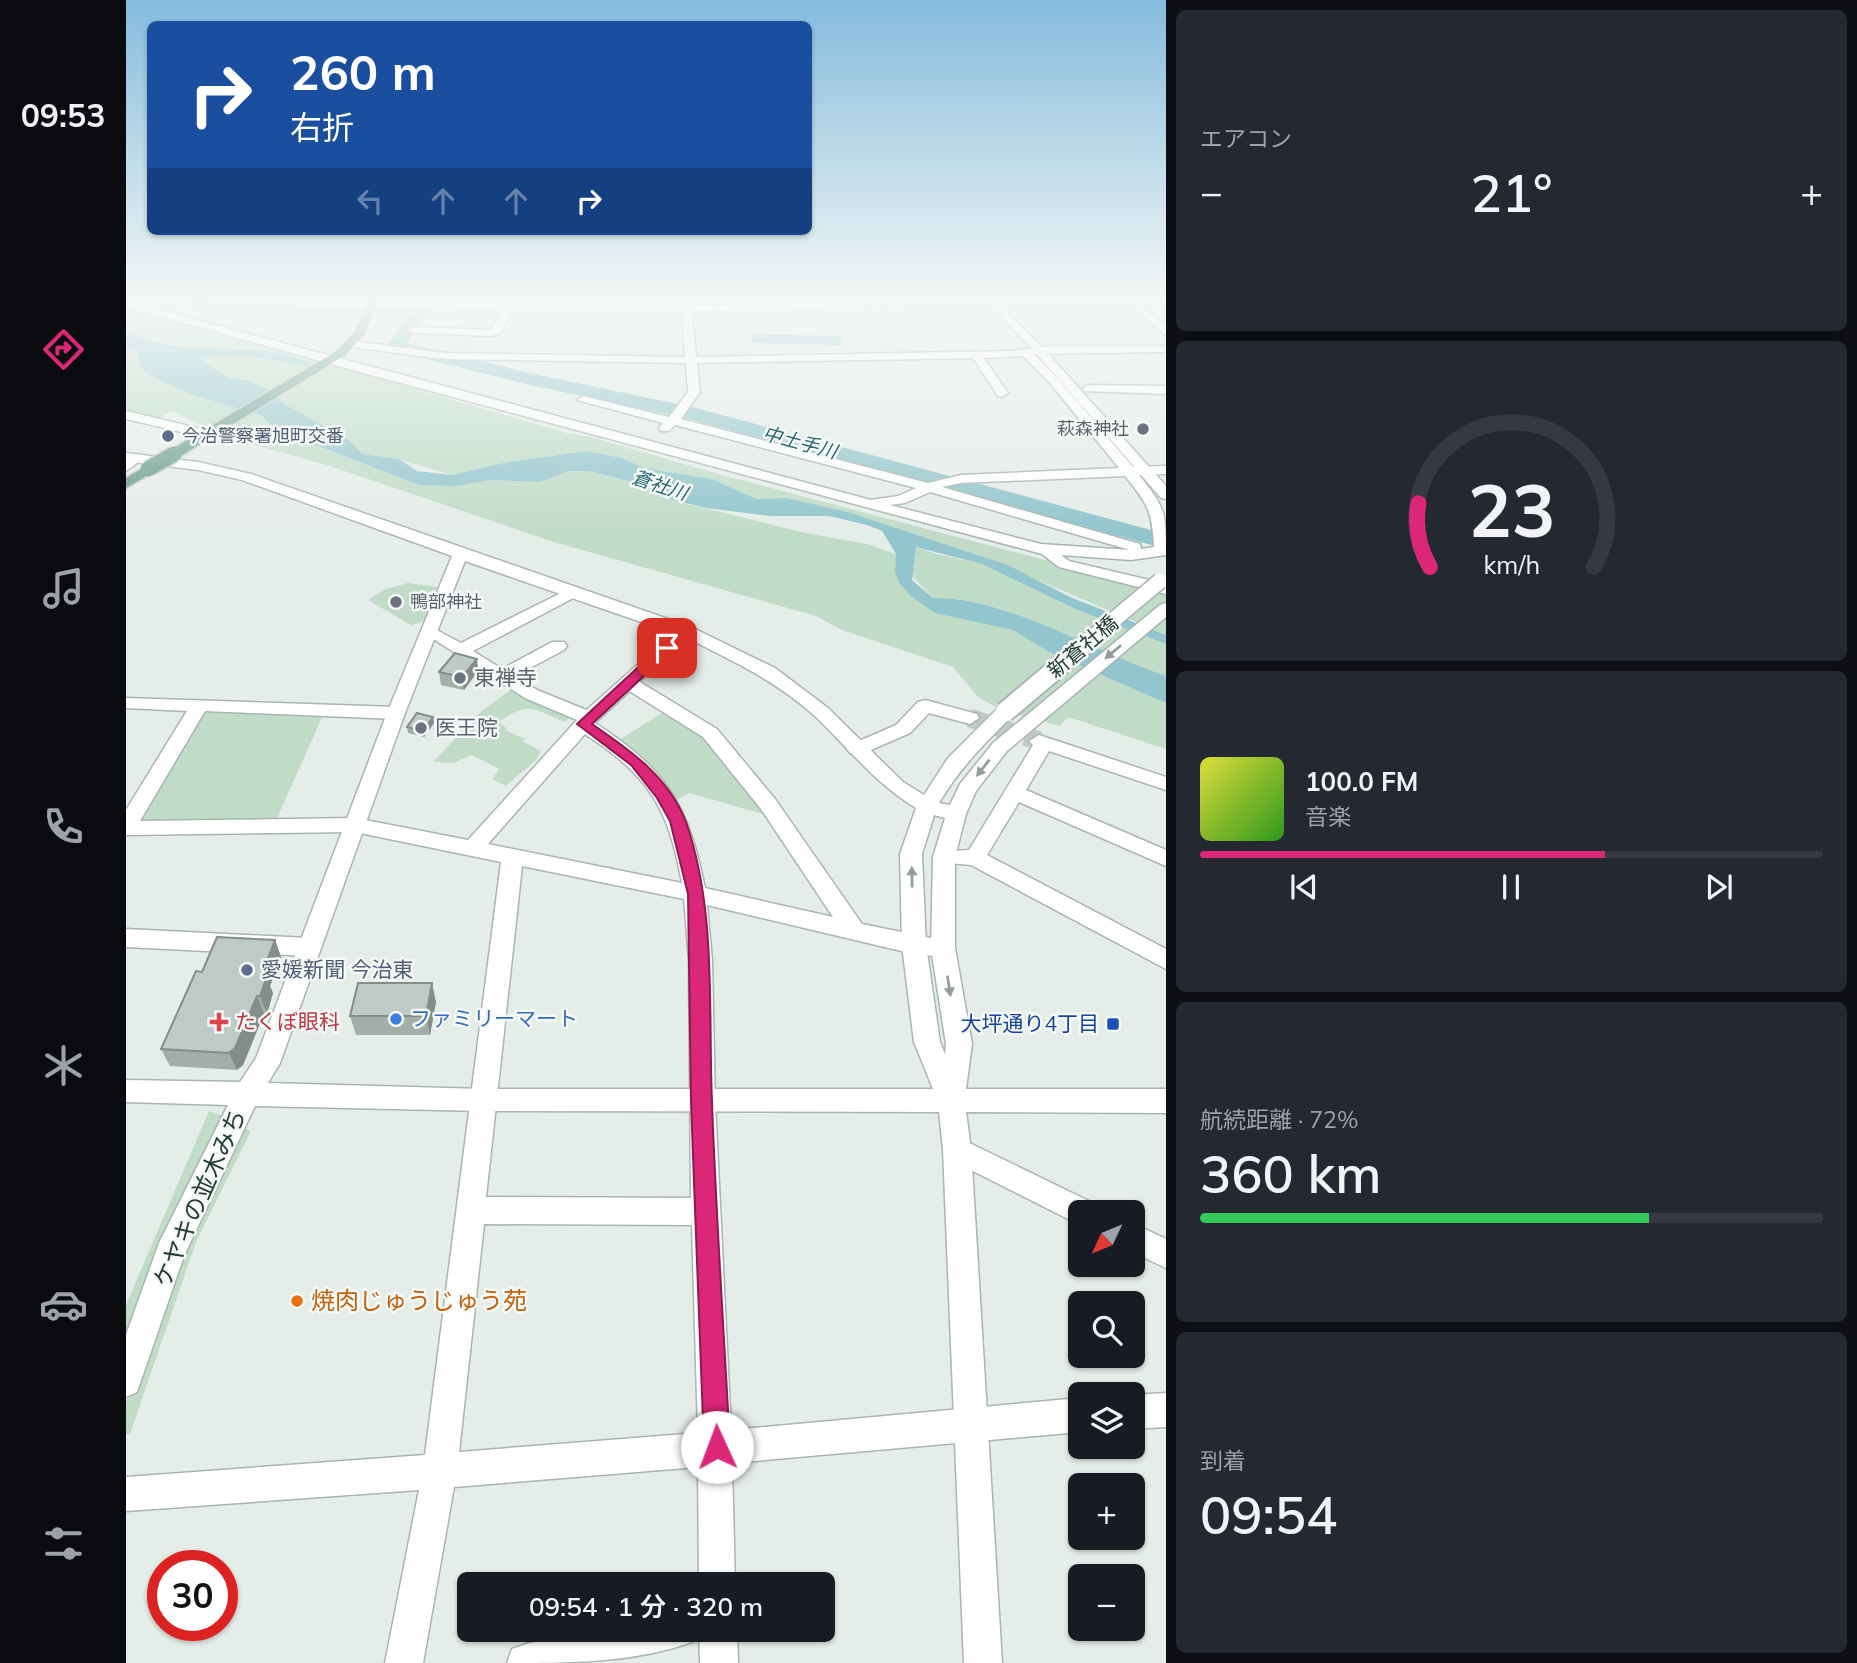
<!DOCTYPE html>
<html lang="ja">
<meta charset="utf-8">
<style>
body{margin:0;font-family:Mulish,"Noto Sans JP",sans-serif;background:#242831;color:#f1f3f6;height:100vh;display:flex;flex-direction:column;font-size:26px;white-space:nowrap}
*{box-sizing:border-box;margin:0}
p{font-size:23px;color:#9ea1a6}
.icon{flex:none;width:38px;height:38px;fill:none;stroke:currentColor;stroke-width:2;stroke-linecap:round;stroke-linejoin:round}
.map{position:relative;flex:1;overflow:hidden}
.drawer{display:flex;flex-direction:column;gap:10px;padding:10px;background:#0d0f14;width:691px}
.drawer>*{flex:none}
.banner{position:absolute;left:21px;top:21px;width:665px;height:214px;border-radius:10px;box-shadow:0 2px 5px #0004;background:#1a4fa0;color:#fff;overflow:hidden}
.needle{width:46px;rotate:226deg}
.buttons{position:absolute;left:942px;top:1200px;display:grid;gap:14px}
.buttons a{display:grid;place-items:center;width:77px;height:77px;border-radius:10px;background:#171b24;box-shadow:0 2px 5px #0004;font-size:35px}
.speed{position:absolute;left:21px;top:1550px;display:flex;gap:14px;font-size:35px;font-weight:700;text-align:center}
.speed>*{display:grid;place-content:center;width:91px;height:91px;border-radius:50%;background:#171b24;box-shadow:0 2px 5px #0004;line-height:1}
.speed .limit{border:10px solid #d22;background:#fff;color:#111}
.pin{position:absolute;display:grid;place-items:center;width:60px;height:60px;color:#fff;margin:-30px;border-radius:14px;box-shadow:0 4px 10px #0006}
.me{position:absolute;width:77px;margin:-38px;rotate:358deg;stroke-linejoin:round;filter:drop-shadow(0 0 5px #0008)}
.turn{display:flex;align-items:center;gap:24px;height:147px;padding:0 28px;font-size:32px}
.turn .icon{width:91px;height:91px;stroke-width:2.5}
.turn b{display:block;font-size:49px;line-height:60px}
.lanes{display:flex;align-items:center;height:66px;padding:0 28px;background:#0003;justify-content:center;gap:35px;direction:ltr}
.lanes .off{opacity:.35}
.big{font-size:52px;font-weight:600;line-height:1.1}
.drawer .card{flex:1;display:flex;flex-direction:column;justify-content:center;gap:10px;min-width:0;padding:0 24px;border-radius:10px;background:#242831}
.drawer .dial{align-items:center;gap:0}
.dial svg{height:182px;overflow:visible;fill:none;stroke:#363941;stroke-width:7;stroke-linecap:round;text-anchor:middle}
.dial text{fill:#f1f3f6;stroke:none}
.song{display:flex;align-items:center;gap:21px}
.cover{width:84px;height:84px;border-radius:10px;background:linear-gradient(135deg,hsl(60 70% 55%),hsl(110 70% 35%))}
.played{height:7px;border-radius:4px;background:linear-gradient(90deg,#db2777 65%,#363941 65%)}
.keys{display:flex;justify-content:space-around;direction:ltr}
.heat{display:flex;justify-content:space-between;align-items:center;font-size:38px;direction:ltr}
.charge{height:10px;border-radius:5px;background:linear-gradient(90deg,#34c759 72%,#363941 0)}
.trip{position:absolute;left:331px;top:1572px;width:378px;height:70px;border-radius:10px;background:#171b24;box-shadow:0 2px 5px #0004;font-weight:600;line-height:70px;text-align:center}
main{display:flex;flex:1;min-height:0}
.tab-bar{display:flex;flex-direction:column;width:126px;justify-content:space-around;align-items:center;background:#090b0e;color:#9ea1a6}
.tab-bar .icon{width:49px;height:49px}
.tab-bar .current{color:#db2777}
.tab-bar b{font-size:32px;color:#f1f3f6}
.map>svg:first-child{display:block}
</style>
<main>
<nav class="tab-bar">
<b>09:53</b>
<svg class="icon current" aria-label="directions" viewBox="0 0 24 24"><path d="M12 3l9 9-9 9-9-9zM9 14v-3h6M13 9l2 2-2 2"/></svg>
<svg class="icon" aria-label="music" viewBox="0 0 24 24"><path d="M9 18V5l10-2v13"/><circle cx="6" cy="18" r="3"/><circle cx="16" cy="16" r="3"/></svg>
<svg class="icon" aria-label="phone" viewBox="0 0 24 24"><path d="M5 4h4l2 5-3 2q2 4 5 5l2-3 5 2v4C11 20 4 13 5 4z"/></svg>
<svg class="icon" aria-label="climate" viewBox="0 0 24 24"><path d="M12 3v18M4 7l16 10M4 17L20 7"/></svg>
<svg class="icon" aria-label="car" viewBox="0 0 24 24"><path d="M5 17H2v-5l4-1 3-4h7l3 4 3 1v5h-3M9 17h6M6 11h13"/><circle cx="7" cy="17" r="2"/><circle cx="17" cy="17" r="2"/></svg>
<svg class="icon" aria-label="filters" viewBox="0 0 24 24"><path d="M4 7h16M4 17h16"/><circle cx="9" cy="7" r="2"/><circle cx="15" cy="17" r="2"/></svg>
</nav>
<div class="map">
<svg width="1040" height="1663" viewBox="0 0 1040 1663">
<rect width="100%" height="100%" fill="#e5ede9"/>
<g fill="#c0dcc7">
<polygon points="0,306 441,433 465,437 592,474 1040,592 1040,635 853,555 722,512 661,498 631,499 586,479 518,468 496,458 461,451 377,463 326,475 273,459 236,454 223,440 162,406 147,393 120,380 103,377 71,356 142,358 180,366 144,351 87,350 18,340 0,331"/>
<polygon points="0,348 10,350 15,368 115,411 136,416 148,428 174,439 293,485 329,486 365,480 414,482 443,471 463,471 522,486 538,498 679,533 741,544 770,554 769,572 785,596 890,628 942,659 1040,703 1040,749 942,717 934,726 879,712 852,697 827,667 716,630 690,616 428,542 204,466 97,436 47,411 29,420 0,413"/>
<path d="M790 547 811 554 856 564 949 609 1040 644V676C970 653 880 596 807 598L786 576Z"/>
<polygon points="282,583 311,587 300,621 285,625 242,600 260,589"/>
<path d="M387 688 447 716 438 722C409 709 401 701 373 722L380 728V731L400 739 396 741 415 751 410 760 380 786 366 779 373 769 346 755 327 763 307 762 352 714Z"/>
<polygon points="75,709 198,713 148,825 17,820 12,815"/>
<polygon points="539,711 579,736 641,815 563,793 548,801 490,742"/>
<polygon points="83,1111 101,1117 0,1354 0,1305"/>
<polygon points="112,1125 125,1131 70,1242 4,1434 0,1434 0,1403 59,1237"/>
</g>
<g fill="#92c5cd">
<path d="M0 331C42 353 94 347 140 351 156 352 172 359 188 363L180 366 131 357H72L102 377 120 380 140 389 162 406 223 440 236 454 273 459 291 471 326 475 377 463 461 451 496 458 518 468 586 479 631 499 661 498 722 512 882 565 944 597 1040 635V644L949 609 856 564 790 547 786 580 807 598C879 596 971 653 1040 676V703L923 652 887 630 809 613 785 596 774 584 769 572 770 554 756 531 741 525 703 516H645L581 508 538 498 522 486 463 471H443L414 482 365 480 329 486 293 485 174 439 148 428 136 416 62 393 27 377 15 368 10 350 0 348Z"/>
<polygon points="626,334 714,336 716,345 626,343"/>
</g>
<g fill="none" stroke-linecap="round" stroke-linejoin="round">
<g fill="#92c5cd" fill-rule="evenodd">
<polygon points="61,301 277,302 285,307 277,312 129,311 69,306"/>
<polygon points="297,302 305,307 281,343 404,373 570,408 1040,534 1040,549 560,418 404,385 264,350 261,346 264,342 291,303"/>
</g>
<polyline stroke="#bfcac5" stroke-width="19" stroke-dasharray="19 10" stroke-linecap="butt" points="844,718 913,741"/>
<g stroke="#a8b5b0" stroke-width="3">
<g id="minor">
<path d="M0 301 745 500 772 496 790 488 549 425 543 431H535L533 428 537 423 451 400 457 396 543 417 562 392 560 363 318 359 225 347 220 344 225 341 318 353 559 357 556 311H387L373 334 366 336 287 333 282 330 287 327 365 330 376 310 87 304 82 301 380 304 382 301H392L390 305H555V301H565V305L1012 301 1040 326V335L1003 304 566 311 570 357 885 351 925 346H1040V352L908 354 932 379 1007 467 1040 466V474L1013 475C1040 509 1040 512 1040 555L1005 560 935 555 943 561 1040 584V594L933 567 916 554 252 377 0 307ZM897 356 924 383 993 468 835 475 802 483 555 419 574 392 571 363 847 358 872 396 876 397 882 393 858 358ZM999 476C1022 504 1026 511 1028 547L1015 549 1014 544 816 487 835 483ZM804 492 1004 550 915 544 764 505 779 503Z"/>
<polygon points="962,385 1040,386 1040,394 958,391 956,389"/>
<polygon points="0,411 72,428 84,436 78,440 64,434 0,419"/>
<polygon points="11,454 18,458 0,471 0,460"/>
<path d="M447 587 453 589 455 592 453 595 347 651 376 669 426 642H438L441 646 438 650 389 676 411 690 470 714 472 718 469 723C541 770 562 804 579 888L707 917 635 809 577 737 497 687 494 683 497 679H509L591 729 649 799 736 924 825 942 829 948 825 954 817 957 788 954 581 905 586 960 589 1101 605 1430 954 1398V1432L606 1463 609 1584H573L572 1467 328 1487 297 1663H259L293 1490 0 1511V1477L299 1455 375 862 229 832 0 835V810L61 711 0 708V698L270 707 279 713 270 719 79 711 14 821 229 818 342 840 451 720 399 698 295 631 303 626 335 643ZM459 734C524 777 542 807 556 883L362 844ZM396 866 558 899 563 960 565 1198 360 1197ZM358 1224 566 1225 572 1433 333 1452Z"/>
<polygon points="799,700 851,714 853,718 844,724 803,713 784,733 738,753 724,753 721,749 724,745 770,725 792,702"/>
<polygon points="913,735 1040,777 1040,790 923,751 900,790 1040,850 1040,866 893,802 861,855 1040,949 1040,969 845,865 810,862 807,857 810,852 843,850 907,745 903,741"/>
<polygon points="0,929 183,938 191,941 195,947 191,953 183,956 0,947"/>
<polygon points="831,1137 967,1203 971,1213 954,1213 954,1225 821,1158 817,1149 821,1140"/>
<polygon points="1006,1223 1040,1239 1040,1268 1006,1252"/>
<polygon points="1040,1393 1040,1427 1006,1429 1006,1395"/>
<path d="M466 1629H572L566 1642C507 1663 444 1663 381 1663L386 1649 400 1644Z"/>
<polygon points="573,1629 611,1629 612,1663 574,1663"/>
</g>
</g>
<g stroke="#a8b5b0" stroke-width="3">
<g id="tertiary">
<polygon points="860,301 871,301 918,349 1040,486 1040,499 1035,498 910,353"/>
<path d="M0 453 72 462 125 474 565 627 649 668 702 708 777 782 798 795 822 758 872 708H886L888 712 886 716C858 744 833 769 813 803L824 805 834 784 867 743 1034 605 1040 603V617L881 751 850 791 840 814 829 857V948L846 1044 840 1089H1040V1113L840 1112 845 1149 876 1663H838L817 1149 813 1112 357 1111 129 1106 58 1256 11 1392 0 1397V1335L33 1243 102 1105 0 1102V1080L114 1082 130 1058 261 713 326 556 116 480 72 470 0 461ZM339 561 547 633 456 714 454 718 456 722H470L561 638C607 661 652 682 690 717 724 750 749 783 790 808L774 854 776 945 788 1042 807 1089H357L142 1083 154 1063 279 713ZM808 815 819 818 807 857 805 948 820 1044 819 1054 814 1042 800 945 796 854Z"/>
</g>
</g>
<g stroke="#c2c9c7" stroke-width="3">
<g id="primary">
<polygon points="242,301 252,301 238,334 219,355 53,457 43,457 43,451 211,351 228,333"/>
<polygon points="22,465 27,466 27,472 0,488 0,478"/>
</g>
</g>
<use href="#minor" fill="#fff" fill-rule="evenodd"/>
<use href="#tertiary" fill="#fff" fill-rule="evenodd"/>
<use href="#primary" fill="#6d9e91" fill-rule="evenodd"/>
<g stroke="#a8b5b0" stroke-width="18" stroke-linecap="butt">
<polyline id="tertiary-bridge-far1" points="960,643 1034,581"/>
</g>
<g stroke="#a8b5b0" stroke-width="23" stroke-linecap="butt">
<polyline id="tertiary-bridge" points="879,712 962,642"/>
</g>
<g stroke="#c2c9c7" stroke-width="18" stroke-linecap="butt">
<polyline id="primary-bridge" points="22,469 48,454"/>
</g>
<use href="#tertiary-bridge-far1" stroke="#fff" stroke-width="15"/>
<use href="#tertiary-bridge" stroke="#fff" stroke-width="19"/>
<use href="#primary-bridge" stroke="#6d9e91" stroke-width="15"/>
</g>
<g fill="#a3aea9">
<polygon points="351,659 352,671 338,690 315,685 313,672"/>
<polygon points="307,717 308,723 298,737 282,733 281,727"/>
<polygon points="149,940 155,957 144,986 147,993 141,1014 138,1014 117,1065 111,1070 44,1066 35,1049"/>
<polygon points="310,1002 304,1035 230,1035 224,1016"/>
</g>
<g fill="#848d8a">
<polygon points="351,659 352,671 338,690 336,677"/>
<polygon points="307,717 308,723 298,737 297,731"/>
<polygon points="149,940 155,957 144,986 147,993 141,1014 134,996 135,976"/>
<polygon points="306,983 310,1002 304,1035 300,1016"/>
<polygon points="131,996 138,1014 117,1065 111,1070 103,1053"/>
</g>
<g fill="#bdcac5" stroke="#848d8a" stroke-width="2">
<polygon points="329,653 351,659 336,677 313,672"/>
<polygon points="291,713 307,717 297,731 281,727"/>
<polygon points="91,937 149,940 135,976 141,976 134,996 131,996 109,1048 103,1053 35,1049 70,971 76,972"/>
<polygon points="232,983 306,983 300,1016 224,1016"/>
</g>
<defs><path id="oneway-solid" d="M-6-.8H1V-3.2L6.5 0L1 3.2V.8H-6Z" transform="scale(1.75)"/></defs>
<g fill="#929e9a">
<use href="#oneway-solid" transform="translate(987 652) rotate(140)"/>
<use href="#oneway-solid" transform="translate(857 768) rotate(128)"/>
<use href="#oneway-solid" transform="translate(786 877) rotate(-91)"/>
<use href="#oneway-solid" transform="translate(823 986) rotate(81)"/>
</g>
<linearGradient id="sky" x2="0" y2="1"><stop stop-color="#85bbdd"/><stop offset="0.56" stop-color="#f3f7f5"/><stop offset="1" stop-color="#f3f7f5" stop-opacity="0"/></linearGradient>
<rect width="1040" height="534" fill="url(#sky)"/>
<path fill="#db2777" stroke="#8e194d" stroke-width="2" d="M541 644 547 648 545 651 466 724C504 750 543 777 560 822 591 911 582 1010 586 1102 590 1217 598 1332 604 1447L600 1456 591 1460 582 1456 578 1447 565 1102 562 894 544 821 531 798 505 765 451 724 536 645Z"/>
<g fill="#6b7280" stroke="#f5f9f7" stroke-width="2.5">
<circle cx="1017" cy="429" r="7"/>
<circle cx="270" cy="602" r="7"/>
<circle cx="334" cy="678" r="7"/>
<circle cx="295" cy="728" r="7"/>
</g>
<g fill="#5c6f8a" stroke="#f5f9f7" stroke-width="2.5">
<circle cx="42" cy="436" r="7"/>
<circle cx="121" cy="970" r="7"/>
</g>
<circle fill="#3f7fe0" stroke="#f5f9f7" stroke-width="2.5" cx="270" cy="1019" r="7"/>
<path fill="#e0444e" stroke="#f5f9f7" stroke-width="2.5" d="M89.5 1011.5h7v7h7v7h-7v7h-7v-7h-7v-7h7z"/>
<rect fill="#1a4fb4" stroke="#f5f9f7" stroke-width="2.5" x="980" y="1017" width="14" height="14" rx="3.5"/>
<circle fill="#e8710a" stroke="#f5f9f7" stroke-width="2.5" cx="171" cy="1301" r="7"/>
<g text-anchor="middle" stroke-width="5" stroke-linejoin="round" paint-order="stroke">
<g font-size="18" fill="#5b616d" stroke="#f5f9f7" text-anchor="end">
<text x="1003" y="435">萩森神社</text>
<text x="284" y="608" text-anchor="start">鴨部神社</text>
</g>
<g font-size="18" fill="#4e5e75" stroke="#f5f9f7" text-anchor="start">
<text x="56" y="442">今治警察署旭町交番</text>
</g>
<g font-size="19" font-style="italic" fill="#246875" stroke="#f5f9f7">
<text transform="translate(674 442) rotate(15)" y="7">中土手川</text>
<text transform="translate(534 485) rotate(18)" y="7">蒼社川</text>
</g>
<g font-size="21" fill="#253d36" stroke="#f5f9f7">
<text transform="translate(957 647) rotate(-40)" y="7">新蒼社橋</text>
</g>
<g font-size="21" fill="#5b616d" stroke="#f5f9f7" text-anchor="start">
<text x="348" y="685">東禅寺</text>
<text x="309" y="735">医王院</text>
</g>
<g font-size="21" fill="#4e5e75" stroke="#f5f9f7" text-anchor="start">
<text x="135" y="977">愛媛新聞 今治東</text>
</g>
<g font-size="21" fill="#366cbe" stroke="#f5f9f7" text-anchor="start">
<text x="284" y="1026">ファミリーマート</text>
</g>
<g font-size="21" fill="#be3a42" stroke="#f5f9f7" text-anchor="start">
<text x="109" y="1029">たくぼ眼科</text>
</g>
<g font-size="21" fill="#164399" stroke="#f5f9f7" text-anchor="end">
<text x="973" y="1031">大坪通り4丁目</text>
</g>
<g font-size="24" fill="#253d36" stroke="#f5f9f7">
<text transform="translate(74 1198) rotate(-66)" y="8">ケヤキの並木みち</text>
</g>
<g font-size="24" fill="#c56008" stroke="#f5f9f7" text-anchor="start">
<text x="185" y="1309">焼肉じゅうじゅう苑</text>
</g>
</g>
</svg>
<div class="buttons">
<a><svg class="needle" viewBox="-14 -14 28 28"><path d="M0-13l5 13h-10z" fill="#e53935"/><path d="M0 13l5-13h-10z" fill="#9ea1a6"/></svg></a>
<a><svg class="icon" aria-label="search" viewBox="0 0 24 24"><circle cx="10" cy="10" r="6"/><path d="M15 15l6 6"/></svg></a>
<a><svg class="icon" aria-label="layers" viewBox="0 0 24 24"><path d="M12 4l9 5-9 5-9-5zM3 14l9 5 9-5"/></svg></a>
<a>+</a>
<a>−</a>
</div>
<div class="speed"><div class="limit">30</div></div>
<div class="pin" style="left:541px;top:648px;background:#d93025"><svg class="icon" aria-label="arrive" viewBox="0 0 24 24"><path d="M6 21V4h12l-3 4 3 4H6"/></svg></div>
<svg class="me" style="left:591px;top:1447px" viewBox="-20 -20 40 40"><circle r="19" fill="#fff"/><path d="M0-13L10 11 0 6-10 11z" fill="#db2777"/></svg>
<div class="trip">09:54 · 1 分 · 320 m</div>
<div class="banner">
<div class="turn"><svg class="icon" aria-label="right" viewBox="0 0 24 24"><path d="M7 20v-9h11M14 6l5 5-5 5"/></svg><div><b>260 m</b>右折</div></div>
<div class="lanes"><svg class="icon off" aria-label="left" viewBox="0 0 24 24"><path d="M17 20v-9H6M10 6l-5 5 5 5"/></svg><svg class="icon off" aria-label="ahead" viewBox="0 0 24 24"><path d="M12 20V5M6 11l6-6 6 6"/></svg><svg class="icon off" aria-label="ahead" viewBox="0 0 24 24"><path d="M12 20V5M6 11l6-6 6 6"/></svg><svg class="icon" aria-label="right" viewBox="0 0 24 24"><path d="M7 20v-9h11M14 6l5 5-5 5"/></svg></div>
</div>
</div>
<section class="drawer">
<div class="card"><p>エアコン</p>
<div class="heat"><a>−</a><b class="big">21°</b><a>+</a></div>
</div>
<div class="card dial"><svg viewBox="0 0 100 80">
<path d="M14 69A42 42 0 1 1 86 69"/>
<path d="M14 69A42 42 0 0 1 9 41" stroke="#db2777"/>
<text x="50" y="56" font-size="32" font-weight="700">23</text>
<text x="50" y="72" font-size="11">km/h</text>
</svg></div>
<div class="card">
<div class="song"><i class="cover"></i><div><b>100.0 FM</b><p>音楽</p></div></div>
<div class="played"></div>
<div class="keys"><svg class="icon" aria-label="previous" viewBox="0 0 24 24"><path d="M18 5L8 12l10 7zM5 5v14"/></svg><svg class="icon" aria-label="pause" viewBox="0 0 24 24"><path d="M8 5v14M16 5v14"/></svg><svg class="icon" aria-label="next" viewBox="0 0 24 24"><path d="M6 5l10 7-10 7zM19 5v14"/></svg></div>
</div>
<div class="card"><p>航続距離 · 72%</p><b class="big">360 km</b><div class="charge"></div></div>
<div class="card"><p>到着</p><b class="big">09:54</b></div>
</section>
</main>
